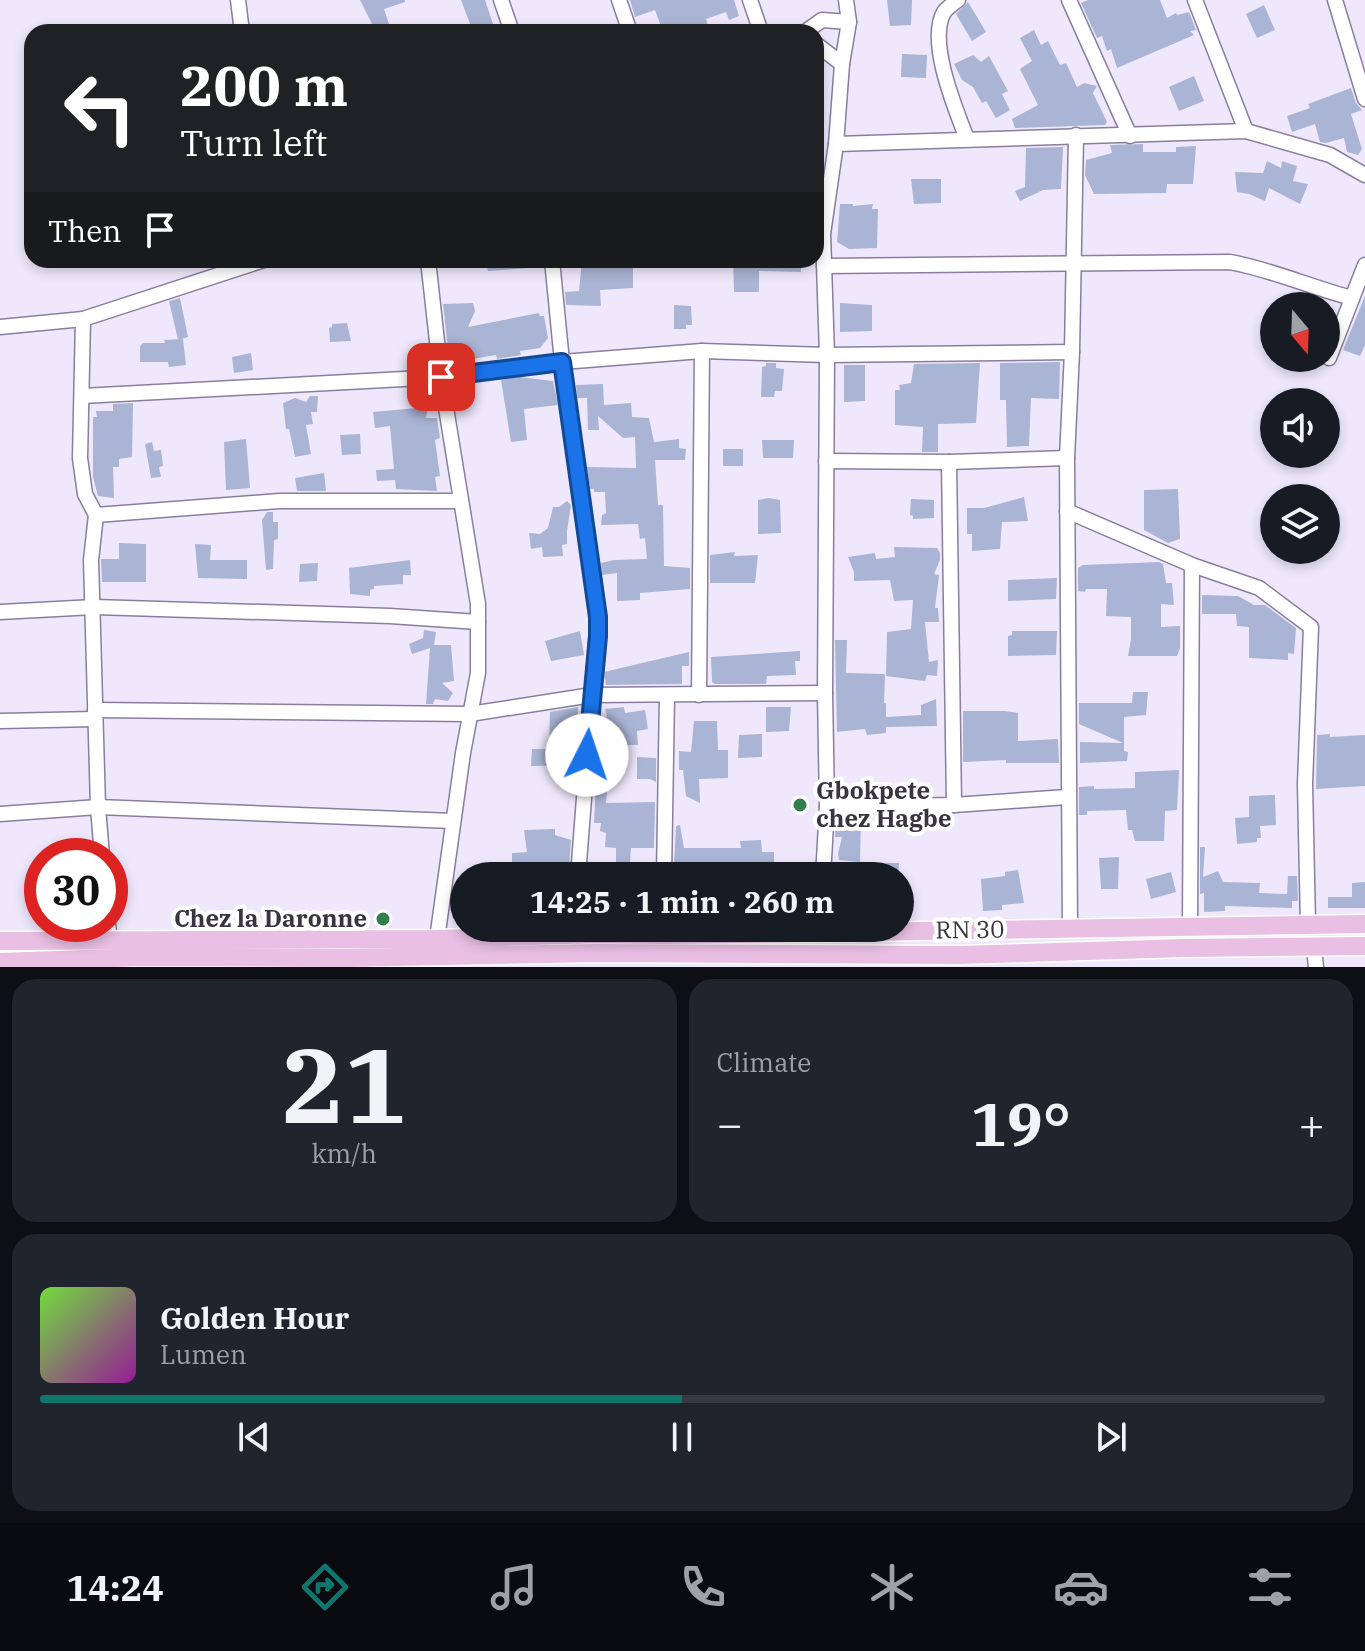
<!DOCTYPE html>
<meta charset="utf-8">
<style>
body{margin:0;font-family:"IBM Plex Serif",serif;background:#20242c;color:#f1f3f6;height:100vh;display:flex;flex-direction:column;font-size:30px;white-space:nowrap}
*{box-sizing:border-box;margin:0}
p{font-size:26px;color:#9ea1a6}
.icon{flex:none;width:44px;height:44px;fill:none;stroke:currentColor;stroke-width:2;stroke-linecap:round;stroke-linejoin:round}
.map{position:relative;height:967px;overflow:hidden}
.details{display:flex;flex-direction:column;gap:12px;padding:12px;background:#0d0f14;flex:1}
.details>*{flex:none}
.hud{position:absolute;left:24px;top:24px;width:800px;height:244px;border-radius:24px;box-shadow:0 4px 12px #0003;background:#202124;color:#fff;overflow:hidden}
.needle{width:52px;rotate:161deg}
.fabs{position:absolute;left:1260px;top:292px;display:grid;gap:16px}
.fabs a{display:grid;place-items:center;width:80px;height:80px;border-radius:50%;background:#171b24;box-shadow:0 4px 12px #0003;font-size:40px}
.speed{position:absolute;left:24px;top:838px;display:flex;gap:16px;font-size:40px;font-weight:700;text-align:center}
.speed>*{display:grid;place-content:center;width:104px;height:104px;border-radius:50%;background:#171b24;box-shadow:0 4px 12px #0003;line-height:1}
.speed .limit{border:12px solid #d22;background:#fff;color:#111}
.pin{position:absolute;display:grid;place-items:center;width:68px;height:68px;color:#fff;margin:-34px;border-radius:16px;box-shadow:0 4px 12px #0006}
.me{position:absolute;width:88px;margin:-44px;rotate:4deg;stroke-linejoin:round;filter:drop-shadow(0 0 6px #0008)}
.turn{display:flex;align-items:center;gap:28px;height:168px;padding:0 24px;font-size:36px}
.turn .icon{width:104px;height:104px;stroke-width:2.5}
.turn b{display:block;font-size:56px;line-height:68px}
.then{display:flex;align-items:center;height:76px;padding:0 24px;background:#0003;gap:16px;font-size:30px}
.big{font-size:60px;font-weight:700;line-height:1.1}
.details .tile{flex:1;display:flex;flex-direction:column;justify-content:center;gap:12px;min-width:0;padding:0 28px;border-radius:24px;background:#20242c}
.details .dial{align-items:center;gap:0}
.dial b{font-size:104px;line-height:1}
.song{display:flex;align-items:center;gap:24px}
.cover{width:96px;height:96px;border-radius:12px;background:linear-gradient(135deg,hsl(100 70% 55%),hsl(300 70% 35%))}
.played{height:8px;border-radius:4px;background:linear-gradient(90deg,#0f766e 50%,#363941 50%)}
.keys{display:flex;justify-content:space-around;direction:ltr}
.heat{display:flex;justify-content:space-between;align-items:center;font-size:44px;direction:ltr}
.details .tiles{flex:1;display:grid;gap:12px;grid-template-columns:1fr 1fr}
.tile:last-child{grid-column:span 2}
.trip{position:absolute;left:450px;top:862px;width:464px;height:80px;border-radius:40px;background:#171b24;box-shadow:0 4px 12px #0003;font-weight:700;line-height:80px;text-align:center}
.tab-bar{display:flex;height:128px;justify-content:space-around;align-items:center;background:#090b0e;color:#9ea1a6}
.tab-bar .icon{width:56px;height:56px}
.tab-bar .on{color:#0f766e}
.tab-bar b{font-size:36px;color:#f1f3f6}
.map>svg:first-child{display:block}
</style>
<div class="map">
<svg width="1365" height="967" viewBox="0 0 1365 967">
<rect width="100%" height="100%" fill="#efe8fd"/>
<g fill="#aab4d4">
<polygon points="360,0 405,0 405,2 384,9 389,24 374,28"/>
<polygon points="461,0 485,0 494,27 473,32"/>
<polygon points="630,0 734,0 739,16 729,20 726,12 706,19 710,32 663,32 655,10 635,17"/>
<polygon points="887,0 912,0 911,25 890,26"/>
<polygon points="1088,0 1160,0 1167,18 1176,13 1177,15 1189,12 1196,30 1190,31 1194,35 1117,68 1111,49 1107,51 1102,36 1097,38 1081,3"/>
<polygon points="968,2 986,32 972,41 956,14"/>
<polygon points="1264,5 1275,30 1257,38 1246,14"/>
<polygon points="1034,30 1041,45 1048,41 1060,65 1066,63 1077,87 1084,83 1097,86 1093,93 1107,122 1105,125 1015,128 1012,119 1038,105 1020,69 1032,61 1020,38"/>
<polygon points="902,54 927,55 926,78 901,77"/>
<polygon points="973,55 981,62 989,56 1008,91 1002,94 1010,110 996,118 986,101 982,103 973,87 962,80 954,64"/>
<polygon points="1194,76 1204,101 1179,111 1169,87"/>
<polygon points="1351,88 1356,103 1362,110 1351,114 1362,149 1358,155 1347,152 1344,138 1326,143 1320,142 1315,124 1292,132 1287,116 1310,108 1308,104"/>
<polygon points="1143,144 1143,152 1176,152 1176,147 1196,146 1193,184 1167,184 1166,193 1094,194 1085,175 1086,160 1112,153 1110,145"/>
<polygon points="1063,147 1061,189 1043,190 1020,201 1015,191 1025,187 1026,148"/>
<polygon points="1267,161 1281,168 1282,161 1297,166 1293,181 1308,184 1300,204 1269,188 1265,201 1249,194 1237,192 1235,172 1263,173"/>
<polygon points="911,179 941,179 941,203 914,204"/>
<polygon points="840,204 853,204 853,206 873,204 872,209 878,209 877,248 849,249 837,242"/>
<polygon points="486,260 542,260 543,267 488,271"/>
<polygon points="582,260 633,260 633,288 600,290 601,306 566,305 565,292 579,291"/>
<polygon points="733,260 801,260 801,272 759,271 759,292 734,292"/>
<polygon points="1365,296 1365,345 1360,356 1343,350"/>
<polygon points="180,298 188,337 178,340 169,301"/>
<polygon points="473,303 475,311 468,327 539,313 540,316 544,316 548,338 540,348 520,351 521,355 497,359 496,355 455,362 449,357 443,304"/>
<polygon points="840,303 872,305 872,331 840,332"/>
<polygon points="674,305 691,306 692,325 686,325 686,329 674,329"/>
<polygon points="347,323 351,341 330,342 329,328 332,327 332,324"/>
<polygon points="183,339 186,365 169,367 168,362 140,362 140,346 143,343 165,343 164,340"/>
<polygon points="251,353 253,370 234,373 232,357"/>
<polygon points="1060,362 1059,399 1031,398 1029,446 1007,447 1006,400 1000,400 1000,363"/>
<polygon points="766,363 776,363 776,368 784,369 782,391 775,391 774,397 761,397 762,367 766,366"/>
<polygon points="980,363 976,423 938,424 938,452 922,452 923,427 895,425 895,390 900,390 899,385 911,383 914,364"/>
<polygon points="844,365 865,365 865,401 844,402"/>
<polygon points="519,377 553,381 558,405 524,409 527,440 511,442 501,380"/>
<polygon points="603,384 604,405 631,403 632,417 649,418 654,442 679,439 679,448 686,449 685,460 655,460 658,505 663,505 664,566 690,568 690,589 640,593 640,600 617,601 617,573 602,575 601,563 614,560 647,559 645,538 640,539 638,524 601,525 602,515 606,513 605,492 594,492 594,489 590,489 587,467 636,468 635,437 623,438 598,416 599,430 588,430 587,398 577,398 576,385"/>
<polygon points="310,396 318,396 317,412 311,412 313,424 306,425 311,454 295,457 289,429 286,429 283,403 295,398 306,402"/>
<polygon points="133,403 132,457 119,459 119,467 113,467 114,498 98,496 93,477 93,417 97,417 96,411 113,411 113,404"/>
<polygon points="428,407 426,418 437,418 440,438 435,440 440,476 435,477 437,491 396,489 395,480 377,481 376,470 394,469 390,426 375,428 373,412"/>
<polygon points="360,434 361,454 342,455 340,435"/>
<polygon points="246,439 250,488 226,490 224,442"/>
<polygon points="762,440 794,440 793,458 763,458"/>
<polygon points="152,442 154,451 161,450 163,466 159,467 161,477 151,478 145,444"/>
<rect x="723" y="449" width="20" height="17"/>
<polygon points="324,473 326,491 297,491 295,478"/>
<polygon points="1178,489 1180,539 1168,543 1144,530 1144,490"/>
<polygon points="1024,497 1028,521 1002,522 1000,549 972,551 972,534 967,534 967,508 984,508"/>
<polygon points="769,498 780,500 781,533 758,534 758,500"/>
<polygon points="911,499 934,500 934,518 913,519 913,516 910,515"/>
<polygon points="567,501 571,505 567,531 567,544 562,545 563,556 543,557 542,547 531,549 529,533 540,534 548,528 553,507 559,507"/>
<polygon points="267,512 273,512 273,522 278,522 278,539 274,540 273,569 266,570 262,520"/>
<polygon points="119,543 146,544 146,582 102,582 101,559 119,559"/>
<polygon points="195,544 211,545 210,560 247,560 247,579 198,578"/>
<polygon points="894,547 937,548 940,553 940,560 934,574 939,575 935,608 938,608 939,622 925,622 929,662 938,660 937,676 927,675 925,681 886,676 887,632 911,629 913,600 894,601 890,580 854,581 854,572 848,557 875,553 876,559 895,557"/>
<polygon points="735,552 734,556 758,555 755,583 710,583 710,555"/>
<polygon points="410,560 411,575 403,575 403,584 374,586 374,589 370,590 370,596 350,594 349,568"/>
<polygon points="1159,562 1163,564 1166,583 1172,583 1174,605 1161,604 1161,627 1180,626 1180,648 1177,656 1128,656 1131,639 1131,617 1106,616 1107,589 1086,589 1085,592 1078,591 1078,568 1083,565"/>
<polygon points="318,563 317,581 299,582 300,564"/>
<polygon points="1057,578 1056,599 1008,601 1008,580"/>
<polygon points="1202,595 1238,596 1254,605 1265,605 1296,628 1294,654 1288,653 1288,660 1249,658 1249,627 1237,626 1236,614 1202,614"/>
<polygon points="424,630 436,632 434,645 451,645 454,681 442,683 453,693 448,701 435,699 433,704 426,704 430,648 412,654 409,644 423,638"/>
<polygon points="580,631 584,655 551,661 545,641"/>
<polygon points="1012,631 1057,631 1056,655 1008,656 1008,636 1012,635"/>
<polygon points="835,640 847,640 846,673 885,674 884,703 886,703 886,717 921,715 921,705 936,699 937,726 886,727 886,733 867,735 865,729 837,732"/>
<polygon points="800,651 800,661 795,661 796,675 767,676 766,684 715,684 712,682 711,657"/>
<polygon points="689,652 689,666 682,666 682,684 606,685 604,672"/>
<polygon points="1133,692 1148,692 1146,715 1124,717 1124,751 1128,752 1127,761 1080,763 1080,742 1123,743 1079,724 1079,703 1132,703"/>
<polygon points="578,707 576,765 531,766 532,749 549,749 550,712"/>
<polygon points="624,707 625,713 645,710 648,729 637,731 638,745 607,745 608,735 600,734 601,717 607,717 605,709"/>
<polygon points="766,707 791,707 789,731 766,732"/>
<polygon points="963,711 1005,711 1018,713 1018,741 1058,739 1059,763 1006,763 1006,760 963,762"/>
<polygon points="694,721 717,721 718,750 728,750 728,778 699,779 700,803 686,796 683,770 679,770 679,751 691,752"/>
<polygon points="762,734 762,757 738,758 739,735"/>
<polygon points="1330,734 1330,737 1365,735 1365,786 1316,789 1317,735"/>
<polygon points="637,757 656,758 656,782 650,779 637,779"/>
<polygon points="1179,770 1177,810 1165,811 1164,841 1135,841 1132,830 1128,830 1126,810 1087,811 1087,815 1079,815 1079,787 1094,786 1094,789 1135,788 1135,772"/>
<polygon points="596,781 608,781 606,803 655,802 654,848 631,848 629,876 616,875 616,848 605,847 606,833 600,831 601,823 594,823"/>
<polygon points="1275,795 1276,825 1260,826 1261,838 1257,838 1257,842 1237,844 1235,818 1249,817 1249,796"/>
<polygon points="861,816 860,862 839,860 838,854 842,837 835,837 836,817 842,817 843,823"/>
<polygon points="680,825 684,848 741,848 740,841 761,840 762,852 774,852 774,876 699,876 698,865 674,865 676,826"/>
<polygon points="555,829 555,835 571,840 569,867 512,868 512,853 527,852 524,830"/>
<polygon points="1200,847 1205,847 1203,877 1218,871 1223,882 1260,883 1259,893 1287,894 1288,876 1297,876 1298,901 1292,901 1292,908 1225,906 1225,911 1204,912 1204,893 1200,894"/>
<polygon points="1119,857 1118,889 1101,889 1099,858"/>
<polygon points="870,863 899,863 898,876 864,876 864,864"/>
<polygon points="1018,870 1024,903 1002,905 1002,910 983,911 981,879 1005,876 1005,872"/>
<polygon points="1171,872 1176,892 1151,899 1146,879"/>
<polygon points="1365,882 1365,908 1328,908 1328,897 1352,897 1352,883"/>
</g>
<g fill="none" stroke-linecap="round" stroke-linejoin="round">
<g stroke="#897e9c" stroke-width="17">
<g id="minor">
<polyline points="238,0 242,32"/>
<polyline points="501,0 512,32"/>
<polyline points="619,0 630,32"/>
<polyline points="750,0 761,32"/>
<path d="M958 0C954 3 947 8 944 12 927 42 956 110 967 139"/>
<polyline points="1069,0 1130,136"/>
<polyline points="1195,0 1246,131"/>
<polyline points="1335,0 1365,99"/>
<polyline points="805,32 822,20 849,22"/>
<polyline points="816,44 842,64"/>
<polyline points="836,144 1246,131 1330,155 1365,175"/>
<polyline points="428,260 441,377 478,604 478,673 463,753 437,939"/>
<polyline points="552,260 562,362 598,617 578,876"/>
<path d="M824 266 1230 262C1273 270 1310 287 1352 298"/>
<polyline points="83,319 80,458 85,494 96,515 91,560 98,807 102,856"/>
<polyline points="0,327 83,319 264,260"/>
<polyline points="1329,358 1365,265"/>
<polyline points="82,396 441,377 562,362 702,351 827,355 1072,352"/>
<polyline points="826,461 949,462 1067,458"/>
<polyline points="949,462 954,805"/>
<polyline points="1067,511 1192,565 1259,588 1311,627 1305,784 1308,925"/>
<polyline points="96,515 279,501 460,501"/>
<polyline points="0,612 94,607 390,616 478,622"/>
<polyline points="699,695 702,351"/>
<polyline points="95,710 470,714 592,695 825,693"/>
<polyline points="0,721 95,719"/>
<polyline points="827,807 954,805 1067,797"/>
<polyline points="0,814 98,807 453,821"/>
<polyline points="664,876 667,695"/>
<polyline points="823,876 827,807 825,693 827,355 823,234 836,144 842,64 849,22 846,0"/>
<polyline points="108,924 110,941"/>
<polyline points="1190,927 1192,565"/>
<polyline points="1070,930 1067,458 1072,352 1076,135"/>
<polyline points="1314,947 1316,967"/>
</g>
</g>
<g stroke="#fff" stroke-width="21">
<g id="major">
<polyline points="0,941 437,939 596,934 663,935 1365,924"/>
<polyline points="0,962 141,957 345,958 596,953 958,955 1184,948 1365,946"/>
</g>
</g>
<use href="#minor" stroke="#fff" stroke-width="14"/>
<use href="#major" stroke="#e9bfe3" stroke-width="18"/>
</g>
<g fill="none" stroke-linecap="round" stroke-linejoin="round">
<g stroke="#114b97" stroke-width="20">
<polyline id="route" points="441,377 562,362 598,617 598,636 587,755"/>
</g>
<use href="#route" stroke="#1a73e8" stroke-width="14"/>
</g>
<g fill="#327e4c" stroke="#fff" stroke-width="3">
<circle cx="800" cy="805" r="8"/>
<circle cx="383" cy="919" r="8"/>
</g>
<g text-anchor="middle" stroke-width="8" stroke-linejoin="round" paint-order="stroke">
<g font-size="24" font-weight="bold" fill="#383441" stroke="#fff" text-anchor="start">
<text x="816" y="799">Gbokpete<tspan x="816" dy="28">chez Hagbe</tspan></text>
<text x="367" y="927" text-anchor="end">Chez la Daronne</text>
</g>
<g font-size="24" fill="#383441" stroke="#fff">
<text transform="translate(970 930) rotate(-1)" y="8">RN 30</text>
</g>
</g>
</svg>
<div class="fabs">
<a><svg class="needle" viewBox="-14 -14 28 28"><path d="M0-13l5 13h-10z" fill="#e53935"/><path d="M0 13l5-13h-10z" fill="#9ea1a6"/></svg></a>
<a><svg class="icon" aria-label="sound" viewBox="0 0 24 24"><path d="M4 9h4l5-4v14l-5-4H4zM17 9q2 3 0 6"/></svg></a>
<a><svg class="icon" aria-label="layers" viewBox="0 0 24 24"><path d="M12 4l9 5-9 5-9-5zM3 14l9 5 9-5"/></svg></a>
</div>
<div class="speed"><div class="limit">30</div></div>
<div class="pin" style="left:441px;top:377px;background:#d93025"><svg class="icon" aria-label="arrive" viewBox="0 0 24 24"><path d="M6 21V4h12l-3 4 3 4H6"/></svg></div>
<svg class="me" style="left:587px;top:755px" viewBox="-20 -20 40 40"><circle r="19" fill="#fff"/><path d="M0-13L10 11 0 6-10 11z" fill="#1a73e8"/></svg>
<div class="trip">14:25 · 1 min · 260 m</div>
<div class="hud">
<div class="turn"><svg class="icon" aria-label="left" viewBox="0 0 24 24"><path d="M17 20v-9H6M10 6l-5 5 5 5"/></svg><div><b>200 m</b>Turn left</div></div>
<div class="then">Then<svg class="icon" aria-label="arrive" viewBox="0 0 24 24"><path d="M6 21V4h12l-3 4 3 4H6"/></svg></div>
</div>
</div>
<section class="details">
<div class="tiles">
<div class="tile dial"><b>21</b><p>km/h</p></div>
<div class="tile"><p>Climate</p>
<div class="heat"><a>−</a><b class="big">19°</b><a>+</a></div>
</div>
<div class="tile">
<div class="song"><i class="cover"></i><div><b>Golden Hour</b><p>Lumen</p></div></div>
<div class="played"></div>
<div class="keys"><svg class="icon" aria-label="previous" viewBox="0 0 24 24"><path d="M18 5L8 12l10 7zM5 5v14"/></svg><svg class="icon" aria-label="pause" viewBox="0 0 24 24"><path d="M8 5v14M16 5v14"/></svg><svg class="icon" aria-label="next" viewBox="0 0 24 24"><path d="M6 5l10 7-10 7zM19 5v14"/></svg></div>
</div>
</div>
</section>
<nav class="tab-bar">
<b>14:24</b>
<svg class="icon on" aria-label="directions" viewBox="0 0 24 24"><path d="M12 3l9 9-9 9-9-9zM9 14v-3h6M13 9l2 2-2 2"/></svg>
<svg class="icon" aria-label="music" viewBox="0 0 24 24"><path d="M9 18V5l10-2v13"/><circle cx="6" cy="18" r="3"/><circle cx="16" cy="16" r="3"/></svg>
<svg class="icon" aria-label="phone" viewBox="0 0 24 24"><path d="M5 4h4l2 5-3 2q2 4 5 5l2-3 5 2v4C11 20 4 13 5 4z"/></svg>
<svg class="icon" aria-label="climate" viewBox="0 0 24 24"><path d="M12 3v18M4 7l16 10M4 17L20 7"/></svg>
<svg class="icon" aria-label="car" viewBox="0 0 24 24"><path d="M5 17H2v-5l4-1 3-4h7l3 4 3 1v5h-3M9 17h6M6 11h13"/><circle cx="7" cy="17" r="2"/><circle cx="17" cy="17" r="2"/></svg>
<svg class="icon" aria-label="filters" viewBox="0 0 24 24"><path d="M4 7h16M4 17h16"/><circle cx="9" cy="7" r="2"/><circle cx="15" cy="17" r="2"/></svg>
</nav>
